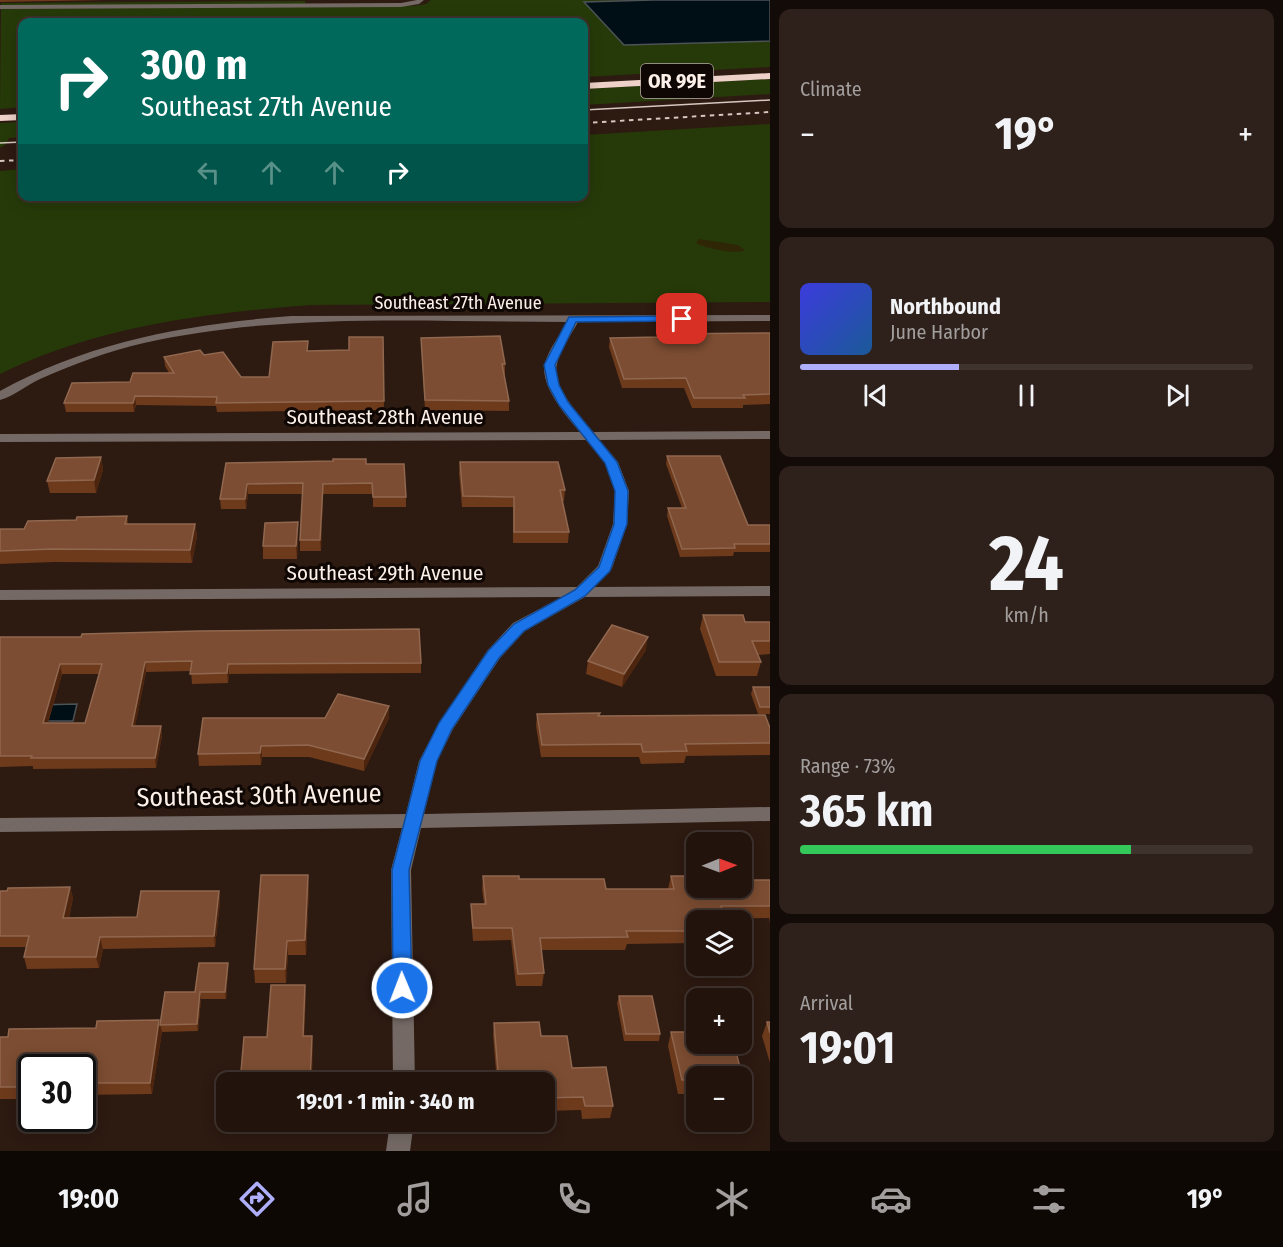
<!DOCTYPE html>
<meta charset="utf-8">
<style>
body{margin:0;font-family:"Fira Sans Condensed",sans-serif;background:#2e211b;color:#f1f3f6;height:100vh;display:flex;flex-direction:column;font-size:22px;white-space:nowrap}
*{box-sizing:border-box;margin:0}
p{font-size:20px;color:#a29e9d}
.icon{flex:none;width:33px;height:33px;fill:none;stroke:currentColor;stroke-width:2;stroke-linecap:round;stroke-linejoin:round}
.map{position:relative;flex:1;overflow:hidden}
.side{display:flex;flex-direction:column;gap:9px;padding:9px;background:#130b07;width:513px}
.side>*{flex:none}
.hud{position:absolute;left:18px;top:18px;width:570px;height:183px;border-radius:12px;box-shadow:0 3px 15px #0003,0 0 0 2px #3f332e;background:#00695c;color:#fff;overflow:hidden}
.needle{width:39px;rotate:89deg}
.fabs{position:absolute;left:686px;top:832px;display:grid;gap:12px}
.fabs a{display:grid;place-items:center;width:66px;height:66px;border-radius:12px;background:#22140d;box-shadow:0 3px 15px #0003,0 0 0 2px #3f332e;font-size:30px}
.speed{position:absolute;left:18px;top:1054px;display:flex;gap:12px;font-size:30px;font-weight:700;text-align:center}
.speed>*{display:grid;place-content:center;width:78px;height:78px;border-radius:50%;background:#22140d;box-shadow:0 3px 15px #0003,0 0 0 2px #3f332e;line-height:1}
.speed .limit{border:3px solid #111;border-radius:9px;background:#fff;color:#111}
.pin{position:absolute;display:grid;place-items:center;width:51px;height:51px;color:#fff;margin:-26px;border-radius:12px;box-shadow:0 3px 9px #0006}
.me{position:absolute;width:66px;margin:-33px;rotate:359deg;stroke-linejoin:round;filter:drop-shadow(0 0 4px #0008)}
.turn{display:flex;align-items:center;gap:21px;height:126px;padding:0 24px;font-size:27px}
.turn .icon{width:78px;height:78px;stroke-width:2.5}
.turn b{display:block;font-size:42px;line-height:51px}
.lanes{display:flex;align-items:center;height:57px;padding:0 24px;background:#0003;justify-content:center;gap:30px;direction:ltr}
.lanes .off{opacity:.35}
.big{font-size:45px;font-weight:700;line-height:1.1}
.side .widget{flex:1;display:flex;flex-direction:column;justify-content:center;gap:9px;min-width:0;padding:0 21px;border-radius:12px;background:#2e211b}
.side .dial{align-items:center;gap:0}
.dial b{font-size:78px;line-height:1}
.song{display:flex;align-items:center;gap:18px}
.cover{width:72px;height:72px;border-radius:9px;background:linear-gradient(135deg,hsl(240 70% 55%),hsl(210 70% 35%))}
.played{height:6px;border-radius:3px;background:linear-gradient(90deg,#aeaefb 35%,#3f332e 35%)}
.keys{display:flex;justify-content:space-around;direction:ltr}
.heat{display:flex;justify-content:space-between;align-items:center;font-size:33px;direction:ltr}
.charge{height:9px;border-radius:4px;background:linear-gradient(90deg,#34c759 73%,#3f332e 0)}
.trip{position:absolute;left:216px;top:1072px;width:339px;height:60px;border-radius:12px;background:#22140d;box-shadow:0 3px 15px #0003,0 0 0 2px #3f332e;font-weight:700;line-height:60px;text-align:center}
.menu{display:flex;height:96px;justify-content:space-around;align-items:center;background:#0e0805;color:#a29e9d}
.menu .icon{width:42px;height:42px}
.menu .current{color:#aeaefb}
.menu b{font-size:27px;color:#f1f3f6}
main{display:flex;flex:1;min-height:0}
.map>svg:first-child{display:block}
</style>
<main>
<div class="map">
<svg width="770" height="1151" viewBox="0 0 770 1151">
<rect width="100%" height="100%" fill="#2d1a11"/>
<g fill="#263a09">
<polygon points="431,0 770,0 770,67 584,77 584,22 22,22 22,107 0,109 1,3 305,1 305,7 413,6 426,4"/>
<polygon points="770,79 770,94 584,105 584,89"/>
<polygon points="22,122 22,137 9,138 6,144 0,148 0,123"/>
<path d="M770 124V302L311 305C204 313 98 326 0 374V171L22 169V196H584V135Z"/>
</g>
<path fill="#2e2605" d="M699 239 738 245 745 250C737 255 704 248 696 243Z"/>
<g fill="#000f16" stroke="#4c5255" stroke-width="1.5">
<polygon points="653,0 770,0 770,41 624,45 584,2"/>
<polygon points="77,704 73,721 32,721 37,705"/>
</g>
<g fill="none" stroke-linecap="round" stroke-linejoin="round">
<g fill="#746965" fill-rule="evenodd">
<polygon points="417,0 424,0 419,4 401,7 0,9 0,5 401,3"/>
<path d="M770 315V321L578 322C571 335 560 350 557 364 551 386 580 416 593 432L770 431V439L599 440 618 462 629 491 627 524 612 568 594 587 770 586V596L585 597 525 631 500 658 453 729 437 761 424 814 770 807V821L421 828 411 870 415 1083H393L391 870 402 828 0 832V818L406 814 419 761 439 723 488 650 513 623 562 597 0 600V590L577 587 598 566 613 524 615 491 605 463 586 440 0 442V434L580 432C567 417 539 385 545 363 549 349 560 335 567 322 426 322 282 312 144 343 108 351 74 364 40 379 27 385 14 396 0 400V391C90 341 189 324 291 316Z"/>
<polygon points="390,1122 414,1122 410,1151 386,1151"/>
</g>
<g fill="#eed1c8" fill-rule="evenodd">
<polygon points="770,73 770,79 584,89 584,83"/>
<polygon points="22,114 22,120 0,121 0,115"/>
</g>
<g stroke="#d6c8c1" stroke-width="1.5">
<polyline points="584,110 770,100"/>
<polyline points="0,143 22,142"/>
</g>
<g stroke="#d6c8c1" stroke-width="2" stroke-dasharray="4.5 4.5" stroke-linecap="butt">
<polyline points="584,123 770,112"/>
<polyline points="0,161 22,160"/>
</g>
</g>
<g fill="#6d3a1c" fill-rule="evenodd">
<polygon points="0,0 105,0 0,2"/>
<polygon points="770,333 770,404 743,405 743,408 692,408 684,388 622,388 609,347 610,338 658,337 658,334"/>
<polygon points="383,337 384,410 217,412 216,406 136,405 134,412 66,412 64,403 130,382 169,373 165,366 164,357 204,355 241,377 269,377 308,351 349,350"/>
<polygon points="421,338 505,364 505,374 504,374 509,401 509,411 425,410"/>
<polygon points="667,456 748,525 770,525 770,552 734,552 733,556 680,557 667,516 668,508 682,508 666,464"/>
<polygon points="101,457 103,470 96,493 50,493 47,481"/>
<polygon points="460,462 565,490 564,501 562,501 569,532 568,543 513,543 513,507 462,507 459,473"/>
<polygon points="226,463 366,464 406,497 406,507 373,507 373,494 323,494 321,551 300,551 300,540 303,494 248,494 246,509 221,509 220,499"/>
<polygon points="127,516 128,524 195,524 197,536 192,563 54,562 0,564 0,529 24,529 76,520"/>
<polygon points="298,522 298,535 297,559 263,559 263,546"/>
<polygon points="703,615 745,622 770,622 770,654 758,655 761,662 757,676 716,676 700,629"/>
<path d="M0 637 421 663V673L229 674 228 683 192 684 191 671 146 672 135 726H161L162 736 156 768 33 769V766L0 767ZM62 674H99L85 723H48Z"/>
<polygon points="646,650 622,687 586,674 588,661"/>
<polygon points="753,687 770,687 770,714 758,714 751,694"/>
<polygon points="389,706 389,718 364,771 309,757 262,757 261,765 199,766 198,754 325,718"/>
<polygon points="600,713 600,716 770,728 770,755 686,756 684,763 641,764 639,757 541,757 536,726 537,714"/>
<polygon points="483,876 606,889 668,889 671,876 696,888 770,880 770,923 769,918 724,919 696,921 696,943 627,944 625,950 541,950 544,973 542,986 516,986 511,940 473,941 471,916 471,904 484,904 482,889"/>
<polygon points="70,887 73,898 69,918 137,917 219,891 220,902 215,947 103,949 99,968 27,969 24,957 26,947 0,947 0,891"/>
<polygon points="309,889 306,955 288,955 286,983 255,983 254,969"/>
<polygon points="228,963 228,970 226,999 201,999 198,1031 162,1032 152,1094 82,1095 82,1068 32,1068 32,1099 0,1099 0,1037 96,1028 160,1025"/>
<polygon points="619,996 660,1034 659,1041 624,1041 617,1003"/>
<polygon points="767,1022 770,1022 770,1063 762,1036"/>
<polygon points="494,1023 541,1036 572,1068 613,1106 610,1118 582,1119 581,1110 544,1111 544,1083 497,1083 493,1035"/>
<polygon points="671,1032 696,1032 696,1044 734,1044 743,1079 741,1085 741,1077 696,1077 696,1094 678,1094 668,1046"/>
</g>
<g fill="#4d250f">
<polygon points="135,396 136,405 134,412 133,403"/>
<polygon points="101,457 103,470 96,493 94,480"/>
<polygon points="247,484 248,494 246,509 245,499"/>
<polygon points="323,484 323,494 321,551 320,540"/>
<polygon points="298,522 298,535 297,559 296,546"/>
<polygon points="195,524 197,536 192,563 190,550"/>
<polygon points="648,637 646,650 622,687 624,674"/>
<polygon points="145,662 146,672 133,737 132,726"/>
<polygon points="60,664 62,674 45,733 43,723"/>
<polygon points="228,664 229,674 228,683 227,673"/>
<polygon points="389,706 389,718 364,771 364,759"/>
<polygon points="161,726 162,736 156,768 155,758"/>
<polygon points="261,746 262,757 261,765 260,753"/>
<polygon points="308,875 309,889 306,955 305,940"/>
<polygon points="70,887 73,898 66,929 63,918"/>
<polygon points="219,891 220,902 215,947 214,936"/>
<polygon points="100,937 103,949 99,968 96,957"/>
<polygon points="287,941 288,955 286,983 285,969"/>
<polygon points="228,963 228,970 226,999 225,992"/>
<polygon points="305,985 306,998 304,1049 303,1036"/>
<polygon points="200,992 201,999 198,1031 197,1024"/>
<polygon points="159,1020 162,1032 152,1094 150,1083"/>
<polygon points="312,1036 313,1049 312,1083 310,1083"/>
</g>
<g fill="#7c4d32" stroke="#90674f" stroke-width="1.5" fill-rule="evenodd">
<polygon points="770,333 770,394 743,395 745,398 694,398 686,378 624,379 610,338 660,337 658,334"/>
<polygon points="500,336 505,364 502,364 509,401 425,400 421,338"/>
<polygon points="349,337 383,337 384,401 216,403 217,397 135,396 133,403 64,403 72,383 130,382 133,373 174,373 164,357 200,350 204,355 223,352 241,377 269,377 273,342 308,341 307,351 349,350"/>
<polygon points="667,456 720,456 748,525 770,525 770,544 734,544 735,548 682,549 668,508 686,508"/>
<polygon points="101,457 94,480 47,481 56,458"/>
<polygon points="333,459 366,459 366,464 404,464 406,497 373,497 372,483 323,484 320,540 300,540 303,483 247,484 245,499 220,499 226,463 333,461"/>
<polygon points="460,462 558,462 565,490 560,490 569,532 514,532 514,497 463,496"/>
<polygon points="127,516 125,524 195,524 190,550 51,549 0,551 0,529 24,529 28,521 76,520 77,517"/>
<polygon points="298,522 296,546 263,546 265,523"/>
<polygon points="703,615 743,615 745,622 770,622 770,641 752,641 761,662 719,662"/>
<polygon points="612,625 648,637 624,674 588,661"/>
<path d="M419 629 421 663 228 664 227 673 190 674 192 661 145 662 132 726H161L155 758H31L32 756H0V637H81L82 634 198 631ZM60 664H102L85 723H43Z"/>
<polygon points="753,687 770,687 770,707 760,707"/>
<polygon points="338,694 389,706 364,759 308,745 261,746 260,753 198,754 203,718 325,718"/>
<polygon points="600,713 598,716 765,715 770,728 770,743 685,744 687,751 643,752 641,744 542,745 537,714"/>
<polygon points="261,875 308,875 305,940 287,941 285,969 254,969"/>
<polygon points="483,876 519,876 519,879 604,879 606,889 674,889 671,876 696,876 696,888 741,888 741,880 770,880 770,906 721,906 725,921 696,921 696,931 626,931 628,937 540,938 544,973 518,974 512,928 473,928 471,904 486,904"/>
<polygon points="70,887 63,918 137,917 141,891 219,891 214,936 100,937 96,957 24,957 29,936 0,936 0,891 7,891 8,888"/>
<polygon points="199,963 228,963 225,992 200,992 197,1024 160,1025 165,992 195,992"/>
<polygon points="271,985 305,985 303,1036 312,1036 310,1083 240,1083 244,1037 267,1037"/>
<polygon points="619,996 652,996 660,1034 626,1034"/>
<polygon points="159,1020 150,1083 82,1083 82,1068 32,1068 32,1087 0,1087 0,1037 8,1037 9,1029 96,1028 97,1021"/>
<polygon points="539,1022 541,1036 567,1036 572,1068 606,1067 613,1106 585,1106 583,1097 544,1098 544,1083 499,1083 494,1023"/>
<polygon points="767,1022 770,1022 770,1033"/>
<polygon points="671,1032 696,1032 696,1044 734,1044 743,1079 741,1079 741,1077 696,1077 696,1080 682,1080"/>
</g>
<polygon fill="#1a73e8" stroke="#114b97" stroke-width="1.5" points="682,316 687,319 686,321 576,322 555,365 559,385 568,402 617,462 628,491 627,524 610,571 585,596 524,631 499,658 452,729 437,761 409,870 412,988 409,994 402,997 396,994 393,988 392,870 420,761 439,723 488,651 514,624 575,590 599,567 614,524 615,491 605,463 559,405 548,385 544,365 569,317"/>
<g text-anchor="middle" stroke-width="6" stroke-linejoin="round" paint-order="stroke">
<g font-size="18" fill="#fdf0e9" stroke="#0f0704">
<text x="458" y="309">Southeast 27th Avenue</text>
</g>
<rect fill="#0f0704" stroke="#b6aaa4" stroke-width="1.5" x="641" y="64" width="72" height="34" rx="4.5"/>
<g font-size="20" font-weight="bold" fill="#fdf0e9">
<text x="677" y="88">OR 99E</text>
</g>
<g font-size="21" fill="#fdf0e9" stroke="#0f0704">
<text x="385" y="424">Southeast 28th Avenue</text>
<text x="385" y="580">Southeast 29th Avenue</text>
</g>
<g font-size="26" fill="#fdf0e9" stroke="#0f0704">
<text transform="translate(259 795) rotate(-1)" y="9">Southeast 30th Avenue</text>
</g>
</g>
</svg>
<div class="fabs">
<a><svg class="needle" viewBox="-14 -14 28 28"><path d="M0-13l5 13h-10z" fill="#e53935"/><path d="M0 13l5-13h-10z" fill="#a29e9d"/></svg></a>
<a><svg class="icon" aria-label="layers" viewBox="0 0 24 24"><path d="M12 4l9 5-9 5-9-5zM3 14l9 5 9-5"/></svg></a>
<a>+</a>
<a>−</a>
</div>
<div class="speed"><div class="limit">30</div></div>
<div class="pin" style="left:682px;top:319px;background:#d93025"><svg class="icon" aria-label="arrive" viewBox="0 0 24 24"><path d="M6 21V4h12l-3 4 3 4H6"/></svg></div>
<svg class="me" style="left:402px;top:988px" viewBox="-20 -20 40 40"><circle r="17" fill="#1a73e8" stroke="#fff" stroke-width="3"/><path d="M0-11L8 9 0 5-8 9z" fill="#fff"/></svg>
<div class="trip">19:01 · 1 min · 340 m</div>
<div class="hud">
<div class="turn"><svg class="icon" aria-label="right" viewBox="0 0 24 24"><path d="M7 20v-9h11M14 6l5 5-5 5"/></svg><div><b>300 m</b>Southeast 27th Avenue</div></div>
<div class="lanes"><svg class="icon off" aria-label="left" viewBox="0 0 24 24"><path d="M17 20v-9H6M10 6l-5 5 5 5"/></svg><svg class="icon off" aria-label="ahead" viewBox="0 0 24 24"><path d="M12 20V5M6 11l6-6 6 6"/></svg><svg class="icon off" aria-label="ahead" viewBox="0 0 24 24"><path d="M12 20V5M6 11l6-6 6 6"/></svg><svg class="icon" aria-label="right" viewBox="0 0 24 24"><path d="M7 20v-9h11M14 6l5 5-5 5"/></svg></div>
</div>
</div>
<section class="side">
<div class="widget"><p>Climate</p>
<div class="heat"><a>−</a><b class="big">19°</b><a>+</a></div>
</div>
<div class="widget">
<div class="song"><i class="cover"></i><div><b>Northbound</b><p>June Harbor</p></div></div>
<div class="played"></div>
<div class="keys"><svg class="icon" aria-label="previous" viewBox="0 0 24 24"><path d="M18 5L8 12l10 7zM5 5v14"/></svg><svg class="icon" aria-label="pause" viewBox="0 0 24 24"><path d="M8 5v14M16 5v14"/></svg><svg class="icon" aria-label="next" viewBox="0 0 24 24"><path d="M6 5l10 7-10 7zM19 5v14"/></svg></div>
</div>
<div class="widget dial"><b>24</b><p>km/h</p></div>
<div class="widget"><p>Range · 73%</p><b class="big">365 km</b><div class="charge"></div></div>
<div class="widget"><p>Arrival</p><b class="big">19:01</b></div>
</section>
</main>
<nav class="menu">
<b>19:00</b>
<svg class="icon current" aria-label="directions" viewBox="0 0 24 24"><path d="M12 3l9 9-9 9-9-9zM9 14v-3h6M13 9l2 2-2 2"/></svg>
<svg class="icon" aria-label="music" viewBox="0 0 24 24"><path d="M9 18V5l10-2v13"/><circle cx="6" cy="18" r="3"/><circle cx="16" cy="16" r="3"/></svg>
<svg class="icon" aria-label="phone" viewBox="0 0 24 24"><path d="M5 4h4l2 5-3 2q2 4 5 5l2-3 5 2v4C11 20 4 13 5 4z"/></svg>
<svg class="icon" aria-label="climate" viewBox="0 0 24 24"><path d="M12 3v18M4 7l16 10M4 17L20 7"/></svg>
<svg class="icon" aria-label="car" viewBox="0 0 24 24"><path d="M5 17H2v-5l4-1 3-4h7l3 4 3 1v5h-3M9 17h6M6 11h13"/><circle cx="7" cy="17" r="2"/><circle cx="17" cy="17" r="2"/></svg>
<svg class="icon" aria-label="filters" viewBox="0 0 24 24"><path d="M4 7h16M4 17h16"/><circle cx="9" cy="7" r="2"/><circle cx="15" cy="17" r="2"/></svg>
<b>19°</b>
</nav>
